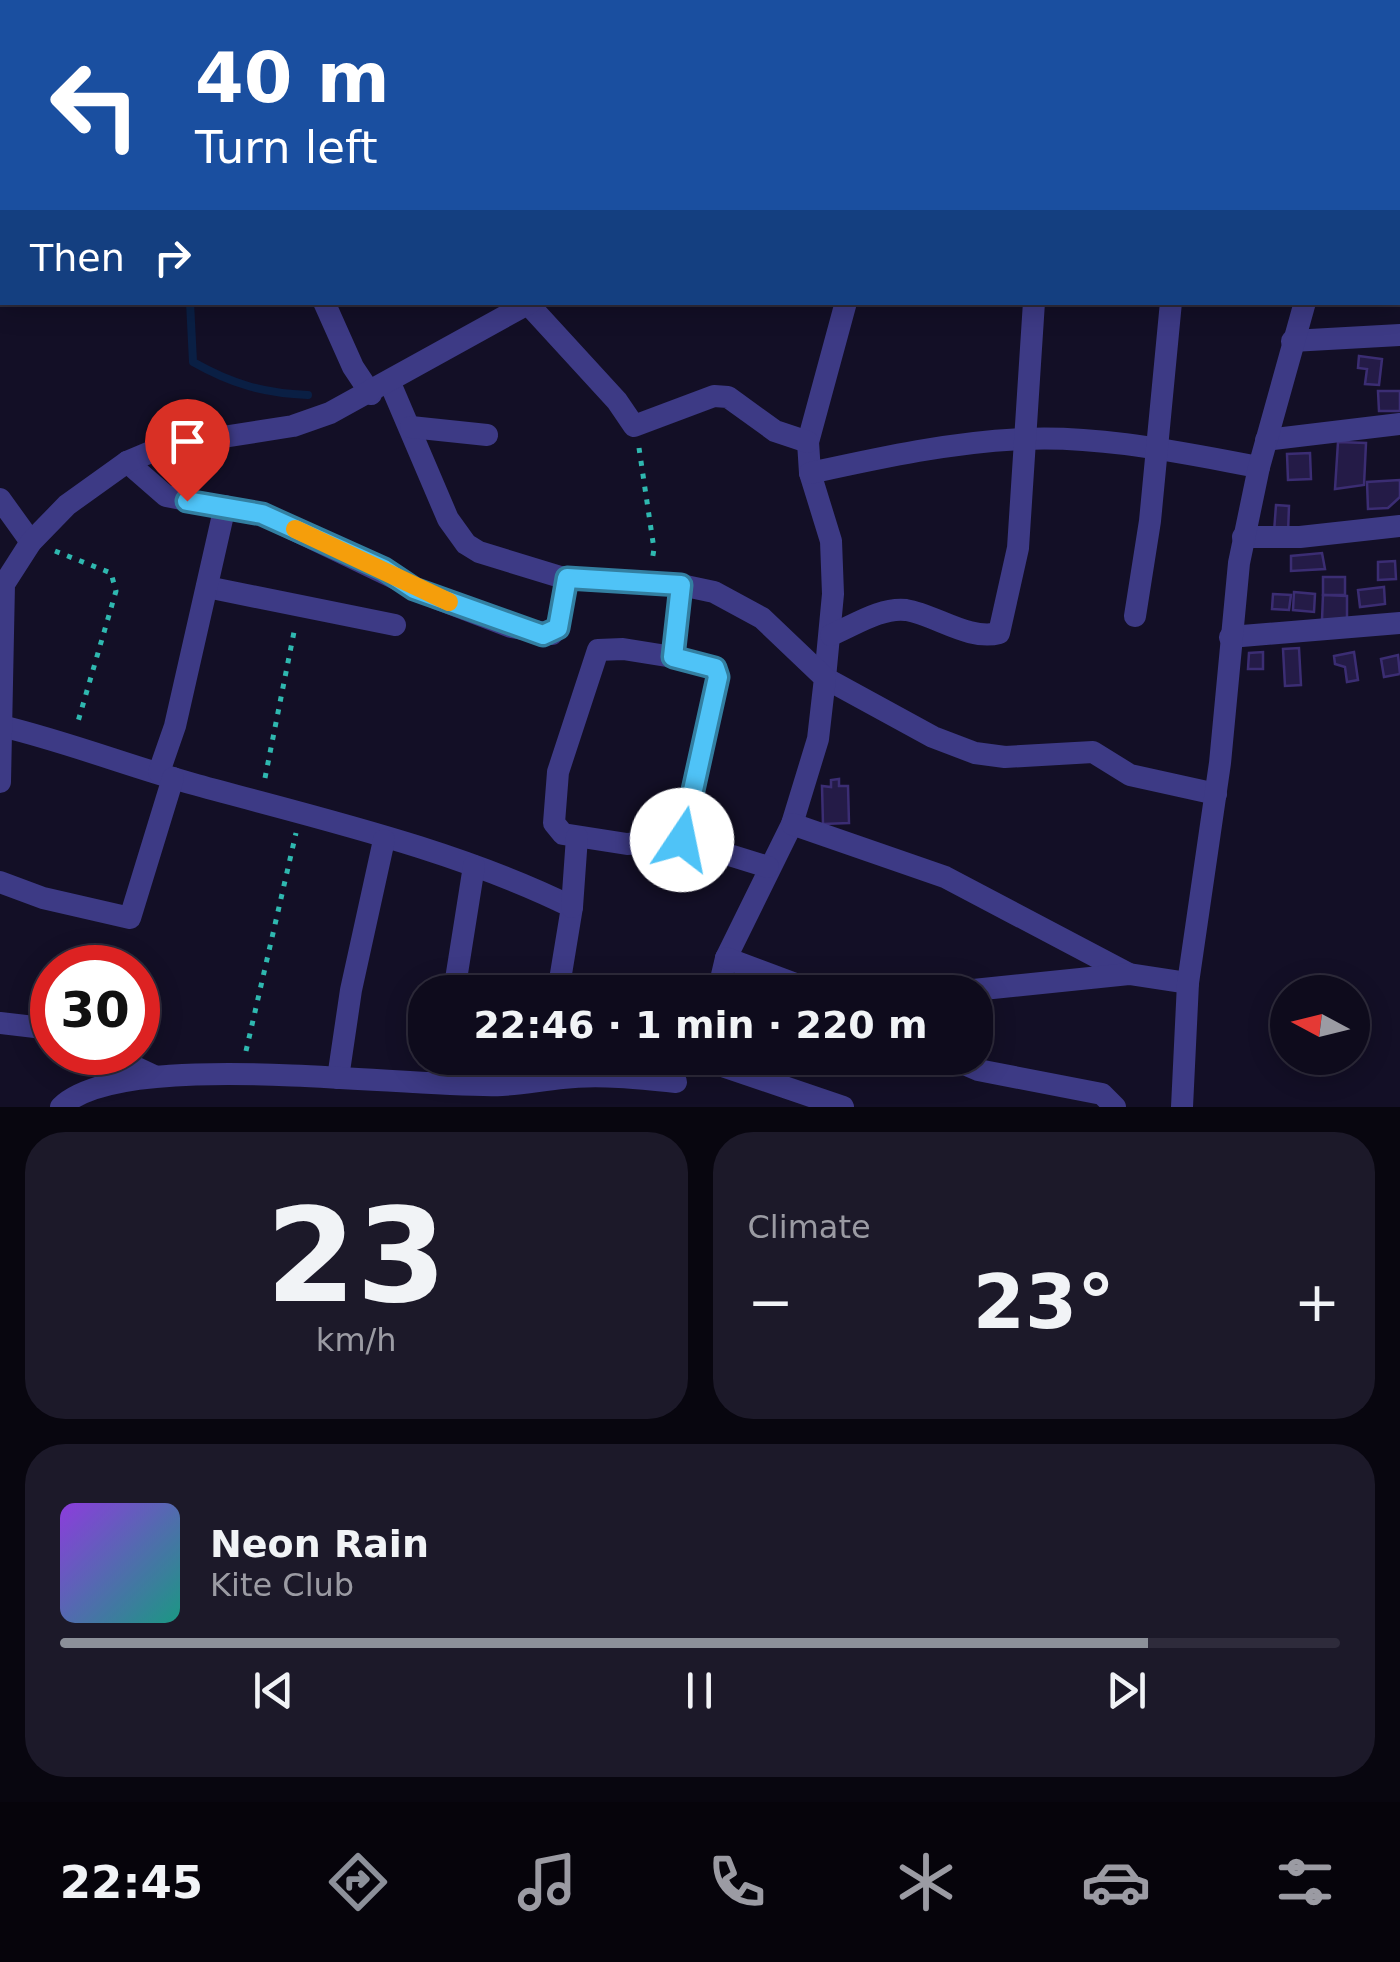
<!DOCTYPE html>
<meta charset="utf-8">
<style>
body{margin:0;font-family:"DejaVu Sans",sans-serif;background:#1c1929;color:#f1f3f6;height:100vh;display:flex;flex-direction:column;font-size:38px;white-space:nowrap}
*{box-sizing:border-box;margin:0}
p{font-size:32px;color:#9b9ba3}
.icon{flex:none;width:55px;height:55px;fill:none;stroke:currentColor;stroke-width:2;stroke-linecap:round;stroke-linejoin:round}
.map{position:relative;height:1107px;overflow:hidden}
.sheet{display:flex;flex-direction:column;gap:25px;padding:25px;background:#08060f;flex:1}
.sheet>*{flex:none}
.banner{position:absolute;left:0px;top:0px;width:1400px;height:305px;box-shadow:0 5px 25px #0003,0 0 0 2px #2e2b3b;background:#1a4fa0;color:#fff;overflow:hidden}
.needle{width:65px;rotate:277deg}
.tools{position:absolute;left:1270px;top:975px;display:grid;gap:20px}
.tools a{display:grid;place-items:center;width:100px;height:100px;border-radius:50%;background:#0e0b1c;box-shadow:0 5px 25px #0003,0 0 0 2px #2e2b3b;font-size:50px}
.speed{position:absolute;left:30px;top:945px;display:flex;gap:20px;font-size:50px;font-weight:700;text-align:center}
.speed>*{display:grid;place-content:center;width:130px;height:130px;border-radius:50%;background:#0e0b1c;box-shadow:0 5px 25px #0003,0 0 0 2px #2e2b3b;line-height:1}
.speed .limit{border:15px solid #d22;background:#fff;color:#111}
.pin{position:absolute;display:grid;place-items:center;width:85px;height:85px;color:#fff;margin:-102px -42px;border-radius:50% 50% 50% 0;rotate:-45deg;box-shadow:0 0 10px #0007}
.pin .icon{rotate:45deg}
.me{position:absolute;width:110px;margin:-55px;rotate:11deg;stroke-linejoin:round;filter:drop-shadow(0 0 8px #0008)}
.turn{display:flex;align-items:center;gap:35px;height:210px;padding:0 30px;font-size:45px}
.turn .icon{width:130px;height:130px;stroke-width:2.5}
.turn b{display:block;font-size:70px;line-height:85px}
.then{display:flex;align-items:center;height:95px;padding:0 30px;background:#0003;gap:20px;font-size:38px}
.big{font-size:75px;font-weight:800;line-height:1.1}
.sheet .tile{flex:1;display:flex;flex-direction:column;justify-content:center;gap:15px;min-width:0;padding:0 35px;border-radius:40px;background:#1c1929}
.sheet .dial{align-items:center;gap:0}
.dial b{font-size:130px;line-height:1}
.song{display:flex;align-items:center;gap:30px}
.cover{width:120px;height:120px;border-radius:15px;background:linear-gradient(135deg,hsl(270 70% 55%),hsl(170 70% 35%))}
.played{height:10px;border-radius:5px;background:linear-gradient(90deg,#8c9099 85%,#2e2b3b 85%)}
.keys{display:flex;justify-content:space-around;direction:ltr}
.heat{display:flex;justify-content:space-between;align-items:center;font-size:55px;direction:ltr}
.sheet .tiles{flex:1;display:grid;gap:25px;grid-template-columns:1fr 1fr}
.tile:last-child{grid-column:span 2}
.trip{position:absolute;left:408px;top:975px;width:585px;height:100px;border-radius:40px;background:#0e0b1c;box-shadow:0 5px 25px #0003,0 0 0 2px #2e2b3b;font-weight:800;line-height:100px;text-align:center}
.menu{display:flex;height:160px;justify-content:space-around;align-items:center;background:#06040b;color:#9b9ba3}
.menu .icon{width:70px;height:70px}
.menu .on{color:#8c9099}
.menu b{font-size:45px;color:#f1f3f6}
.map>svg:first-child{display:block}
</style>
<div class="map">
<svg width="1400" height="1107" viewBox="0 0 1400 1107">
<rect width="100%" height="100%" fill="#130f26"/>
<g fill="none" stroke-linecap="round" stroke-linejoin="round">
<g stroke="#0a1f44" stroke-width="8">
<polyline points="0,38 2,37"/>
<polyline points="0,108 2,111"/>
<path d="M190 302 193 362C232 384 263 393 308 395"/>
</g>
</g>
<g fill="#241b47" stroke="#3b2d73" stroke-width="2.5">
<polygon points="1359,356 1382,359 1379,385 1365,384 1367,369 1358,368"/>
<polygon points="1378,391 1400,391 1400,411 1379,411"/>
<polygon points="1338,442 1366,443 1364,485 1335,489"/>
<polygon points="1310,453 1311,479 1288,480 1287,454"/>
<polygon points="1400,480 1400,497 1388,508 1368,509 1367,482"/>
<polygon points="1276,505 1289,506 1288,533 1274,532"/>
<polygon points="1322,553 1325,569 1291,571 1291,556"/>
<polygon points="1395,561 1396,579 1378,580 1378,562"/>
<rect x="1323" y="577" width="22" height="18"/>
<polygon points="1384,587 1385,604 1360,607 1358,590"/>
<polygon points="1294,592 1315,594 1314,612 1293,610"/>
<polygon points="1273,594 1291,595 1289,610 1272,609"/>
<polygon points="1323,595 1347,596 1347,620 1322,620"/>
<polygon points="1299,648 1301,685 1285,686 1283,649"/>
<polygon points="1263,652 1263,669 1248,669 1249,653"/>
<polygon points="1354,652 1358,680 1347,682 1345,667 1335,664 1334,656"/>
<polygon points="1398,655 1400,674 1384,677 1381,659"/>
<polygon points="839,779 839,786 848,786 849,823 823,824 822,786 831,787 831,780"/>
</g>
<g fill="none" stroke-linecap="round" stroke-linejoin="round">
<g stroke="#2fb8b0" stroke-width="5" stroke-dasharray="5 8" stroke-linecap="butt">
<polyline points="639,448 654,549 652,561"/>
<polyline points="55,551 111,573 116,591 77,725"/>
<polyline points="265,778 295,627"/>
<polyline points="246,1051 296,833"/>
</g>
<g stroke="#3d3a85" stroke-width="22">
<polyline points="253,0 253,2"/>
<polyline points="554,0 554,2"/>
<polyline points="1145,0 1148,2"/>
<polyline points="1255,0 1255,2"/>
<polyline points="703,2 703,0"/>
<polyline points="913,2 917,0"/>
<polyline points="1063,2 1063,0"/>
<polyline points="1398,27 1400,21"/>
<polyline points="1398,96 1400,97"/>
<polyline points="1398,165 1400,166"/>
<polyline points="324,302 353,367 371,394"/>
<polyline points="846,302 808,442 810,473 831,541 833,594 825,678 933,737 975,753 1005,757 1093,752 1130,775 1216,794"/>
<polyline points="529,305 617,401 634,426 714,396 728,397 775,431 808,442"/>
<polyline points="1292,341 1400,335"/>
<polyline points="390,383 448,519 466,544 479,552 567,579 681,585 714,592 762,618 825,678 818,739 792,824 726,958 718,992"/>
<polyline points="411,427 487,435"/>
<polyline points="1266,440 1400,424"/>
<polyline points="127,462 166,496 261,514 438,599 511,627 552,634 558,628 567,579"/>
<path d="M810 473C879 458 951 442 1022 439 1100 435 1182 453 1259 467"/>
<polyline points="0,499 31,542"/>
<polyline points="1243,537 1300,537 1400,526"/>
<polyline points="681,585 673,657 715,669 718,677 681,840 768,867"/>
<polyline points="207,587 395,625"/>
<polyline points="1135,616 1150,521 1171,302"/>
<path d="M831 635C853 626 881 607 906 610 936 615 969 641 999 633L1018 548 1034 302"/>
<polyline points="1230,637 1400,623"/>
<polyline points="673,657 623,649 598,650 558,772 554,823 563,834 627,844 681,840"/>
<path d="M1 726C68 742 131 767 197 785 321 819 457 850 572 907L558 992"/>
<polyline points="159,772 175,726 225,506"/>
<polyline points="0,782 4,584 31,542 67,505 127,462 165,446 293,426 330,413 531,302"/>
<polyline points="792,824 945,877 1129,974"/>
<polyline points="0,882 43,898 130,918 173,778"/>
<polyline points="572,907 577,837"/>
<polyline points="726,958 817,992"/>
<polyline points="454,992 474,866"/>
<polyline points="954,992 1129,974 1188,983"/>
<polyline points="0,1023 52,1029"/>
<polyline points="103,1052 154,1076"/>
<polyline points="699,1058 843,1107"/>
<polyline points="950,1058 978,1070 1102,1094 1115,1107"/>
<polyline points="338,1078 351,990 384,840"/>
<path d="M61 1107C123 1046 409 1089 502 1085 522 1084 542 1080 562 1078 599 1074 639 1078 676 1082"/>
<polyline points="1182,1107 1188,983 1220,763 1239,563 1259,467 1305,302"/>
</g>
</g>
<g fill="none" stroke-linecap="round" stroke-linejoin="round">
<g stroke="#337fa1" stroke-width="25">
<polyline id="route" points="187,501 262,514 384,569 414,589 543,635 558,628 567,578 681,585 673,657 715,668 718,677 682,840"/>
</g>
<use href="#route" stroke="#4fc3f7" stroke-width="18"/>
<polyline stroke="#f59e0b" stroke-width="18" points="295,529 449,602"/>
</g>
</svg>
<div class="tools">
<a><svg class="needle" viewBox="-14 -14 28 28"><path d="M0-13l5 13h-10z" fill="#e53935"/><path d="M0 13l5-13h-10z" fill="#9b9ba3"/></svg></a>
</div>
<div class="speed"><div class="limit">30</div></div>
<div class="pin" style="left:187px;top:501px;background:#d93025"><svg class="icon" aria-label="arrive" viewBox="0 0 24 24"><path d="M6 21V4h12l-3 4 3 4H6"/></svg></div>
<svg class="me" style="left:682px;top:840px" viewBox="-20 -20 40 40"><circle r="19" fill="#fff"/><path d="M0-13L10 11 0 6-10 11z" fill="#4fc3f7"/></svg>
<div class="trip">22:46 · 1 min · 220 m</div>
<div class="banner">
<div class="turn"><svg class="icon" aria-label="left" viewBox="0 0 24 24"><path d="M17 20v-9H6M10 6l-5 5 5 5"/></svg><div><b>40 m</b>Turn left</div></div>
<div class="then">Then<svg class="icon" aria-label="right" viewBox="0 0 24 24"><path d="M7 20v-9h11M14 6l5 5-5 5"/></svg></div>
</div>
</div>
<section class="sheet">
<div class="tiles">
<div class="tile dial"><b>23</b><p>km/h</p></div>
<div class="tile"><p>Climate</p>
<div class="heat"><a>−</a><b class="big">23°</b><a>+</a></div>
</div>
<div class="tile">
<div class="song"><i class="cover"></i><div><b>Neon Rain</b><p>Kite Club</p></div></div>
<div class="played"></div>
<div class="keys"><svg class="icon" aria-label="previous" viewBox="0 0 24 24"><path d="M18 5L8 12l10 7zM5 5v14"/></svg><svg class="icon" aria-label="pause" viewBox="0 0 24 24"><path d="M8 5v14M16 5v14"/></svg><svg class="icon" aria-label="next" viewBox="0 0 24 24"><path d="M6 5l10 7-10 7zM19 5v14"/></svg></div>
</div>
</div>
</section>
<nav class="menu">
<b>22:45</b>
<svg class="icon on" aria-label="directions" viewBox="0 0 24 24"><path d="M12 3l9 9-9 9-9-9zM9 14v-3h6M13 9l2 2-2 2"/></svg>
<svg class="icon" aria-label="music" viewBox="0 0 24 24"><path d="M9 18V5l10-2v13"/><circle cx="6" cy="18" r="3"/><circle cx="16" cy="16" r="3"/></svg>
<svg class="icon" aria-label="phone" viewBox="0 0 24 24"><path d="M5 4h4l2 5-3 2q2 4 5 5l2-3 5 2v4C11 20 4 13 5 4z"/></svg>
<svg class="icon" aria-label="climate" viewBox="0 0 24 24"><path d="M12 3v18M4 7l16 10M4 17L20 7"/></svg>
<svg class="icon" aria-label="car" viewBox="0 0 24 24"><path d="M5 17H2v-5l4-1 3-4h7l3 4 3 1v5h-3M9 17h6M6 11h13"/><circle cx="7" cy="17" r="2"/><circle cx="17" cy="17" r="2"/></svg>
<svg class="icon" aria-label="filters" viewBox="0 0 24 24"><path d="M4 7h16M4 17h16"/><circle cx="9" cy="7" r="2"/><circle cx="15" cy="17" r="2"/></svg>
</nav>
